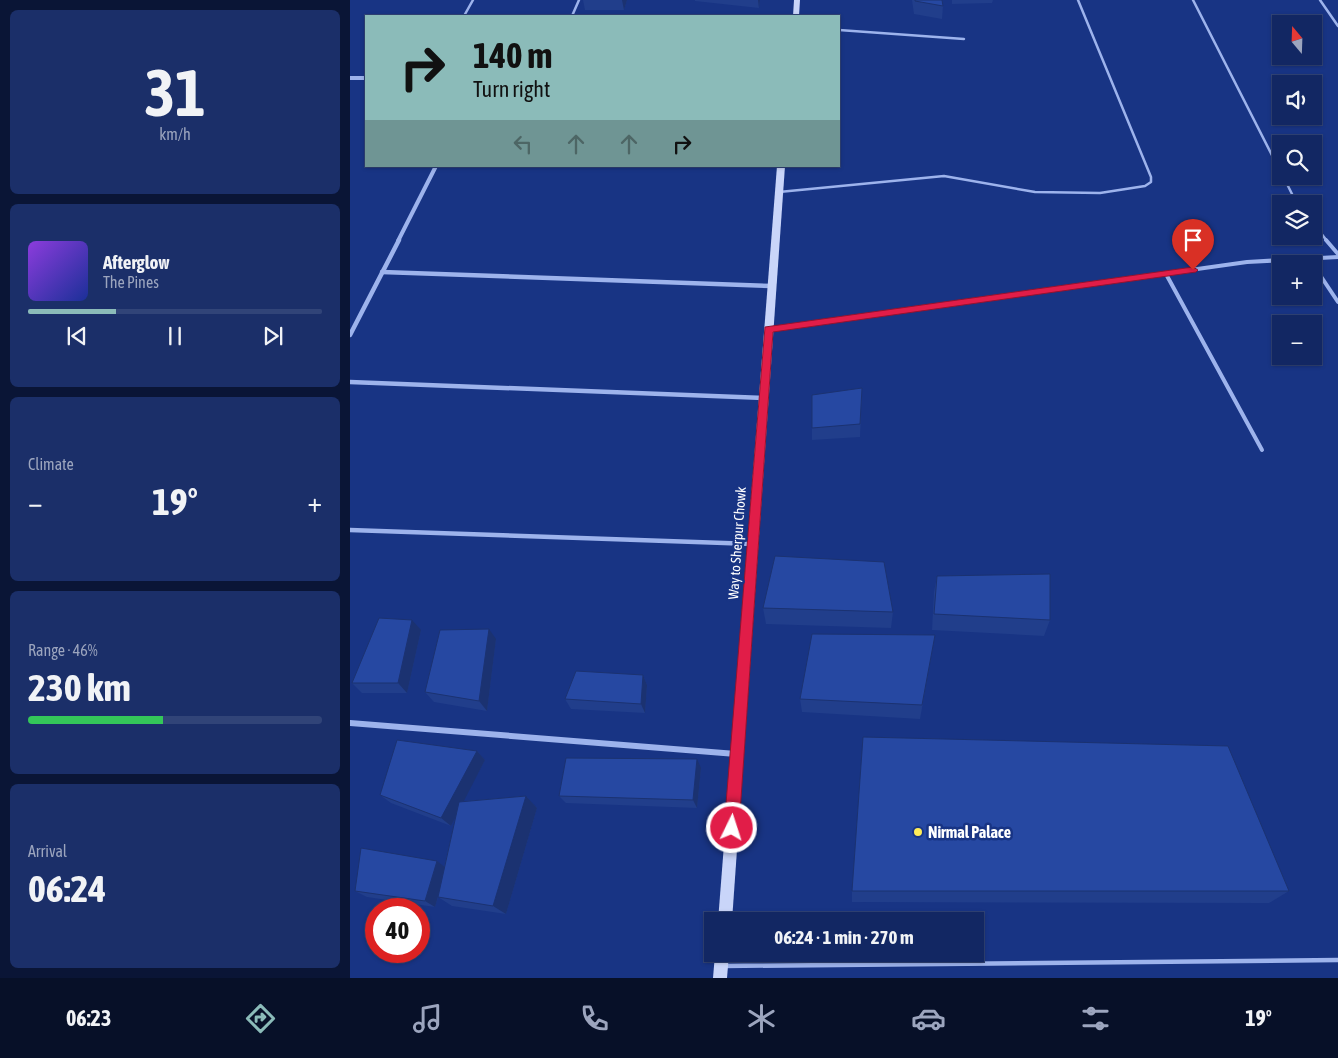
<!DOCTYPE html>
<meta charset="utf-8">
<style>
body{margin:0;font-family:"Asap Condensed",sans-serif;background:#1b2f69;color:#f1f3f6;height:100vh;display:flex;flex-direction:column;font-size:19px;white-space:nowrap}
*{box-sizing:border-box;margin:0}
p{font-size:16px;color:#9ca5be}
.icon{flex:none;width:28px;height:28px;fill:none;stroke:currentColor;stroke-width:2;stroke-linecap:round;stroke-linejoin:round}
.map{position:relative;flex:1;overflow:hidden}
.details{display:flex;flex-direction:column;gap:10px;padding:10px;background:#0a1536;width:350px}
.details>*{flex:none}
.banner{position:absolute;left:15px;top:15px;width:475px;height:152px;border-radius:0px;box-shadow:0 1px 4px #0004,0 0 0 1px #314478;background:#8bbbb9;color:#111;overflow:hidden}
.needle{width:32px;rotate:341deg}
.buttons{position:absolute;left:922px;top:15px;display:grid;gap:10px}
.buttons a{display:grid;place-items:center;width:50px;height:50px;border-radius:0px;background:#122763;box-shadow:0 1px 4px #0004,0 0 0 1px #314478;font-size:25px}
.speed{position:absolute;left:15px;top:898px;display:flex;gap:10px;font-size:25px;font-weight:700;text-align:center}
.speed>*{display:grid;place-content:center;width:65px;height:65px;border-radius:50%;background:#122763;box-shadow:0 1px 4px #0004,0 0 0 1px #314478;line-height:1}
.speed .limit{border:8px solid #d22;background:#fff;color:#111}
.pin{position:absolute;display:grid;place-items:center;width:42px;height:42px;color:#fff;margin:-51px -21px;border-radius:50% 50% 50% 0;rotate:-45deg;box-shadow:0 0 5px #0007}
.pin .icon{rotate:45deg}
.me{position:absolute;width:55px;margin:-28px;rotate:4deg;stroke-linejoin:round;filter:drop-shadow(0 0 4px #0008)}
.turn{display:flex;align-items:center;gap:18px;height:105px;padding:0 25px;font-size:22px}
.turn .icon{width:65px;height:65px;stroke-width:2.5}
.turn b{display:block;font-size:35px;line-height:42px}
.lanes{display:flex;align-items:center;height:48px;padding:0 25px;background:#0003;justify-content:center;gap:25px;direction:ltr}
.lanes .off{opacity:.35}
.big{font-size:38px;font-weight:700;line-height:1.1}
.details .card{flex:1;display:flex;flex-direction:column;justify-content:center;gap:8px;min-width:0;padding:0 18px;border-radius:8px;background:#1b2f69}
.details .dial{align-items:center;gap:0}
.dial b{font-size:65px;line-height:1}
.song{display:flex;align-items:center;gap:15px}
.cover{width:60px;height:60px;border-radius:8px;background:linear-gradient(135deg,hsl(270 70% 55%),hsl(230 70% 35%))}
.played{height:5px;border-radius:2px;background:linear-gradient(90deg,#8bbbb9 30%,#314478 30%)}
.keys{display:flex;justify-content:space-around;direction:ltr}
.heat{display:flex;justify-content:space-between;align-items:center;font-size:28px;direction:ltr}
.charge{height:8px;border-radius:4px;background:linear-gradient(90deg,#34c759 46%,#314478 0)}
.trip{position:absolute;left:354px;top:912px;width:280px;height:50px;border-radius:0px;background:#122763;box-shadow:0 1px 4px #0004,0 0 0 1px #314478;font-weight:700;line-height:50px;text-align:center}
.dock{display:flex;height:80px;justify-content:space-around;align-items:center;background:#071028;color:#9ca5be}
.dock .icon{width:35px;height:35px}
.dock .current{color:#8bbbb9}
.dock b{font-size:22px;color:#f1f3f6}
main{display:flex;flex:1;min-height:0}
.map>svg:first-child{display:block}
</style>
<main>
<section class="details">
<div class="card dial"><b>31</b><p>km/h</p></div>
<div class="card">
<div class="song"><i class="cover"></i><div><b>Afterglow</b><p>The Pines</p></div></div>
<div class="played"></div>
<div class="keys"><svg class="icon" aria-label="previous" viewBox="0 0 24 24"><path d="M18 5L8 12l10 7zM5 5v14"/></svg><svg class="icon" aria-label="pause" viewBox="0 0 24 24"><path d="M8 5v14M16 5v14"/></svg><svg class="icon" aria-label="next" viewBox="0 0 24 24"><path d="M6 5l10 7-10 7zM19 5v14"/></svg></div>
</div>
<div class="card"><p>Climate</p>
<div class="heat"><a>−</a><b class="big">19°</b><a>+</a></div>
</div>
<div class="card"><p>Range · 46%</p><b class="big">230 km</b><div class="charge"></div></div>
<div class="card"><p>Arrival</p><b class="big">06:24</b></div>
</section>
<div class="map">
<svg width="988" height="978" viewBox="0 0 988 978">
<rect width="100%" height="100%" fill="#183484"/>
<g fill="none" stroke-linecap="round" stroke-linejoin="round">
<g stroke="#9db3ec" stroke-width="2.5">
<polyline points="843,0 931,173"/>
<polyline points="970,0 988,26"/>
<polyline points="114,16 123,0"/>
<polyline points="222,16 229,0"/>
<polyline points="489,30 614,39"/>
<polyline points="933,176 947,204"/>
<polyline points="429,192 594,176 685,192 750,193 795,186 801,182 801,177 728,0"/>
<polyline points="964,224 977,241"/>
</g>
<g stroke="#9db3ec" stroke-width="4">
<polyline points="976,240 988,254"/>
<polyline points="964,266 988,302"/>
<polyline points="816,274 912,450"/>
<polyline points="421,329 897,262 988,257"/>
</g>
<polyline stroke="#9db3ec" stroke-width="4.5" points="374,966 988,960"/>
<g stroke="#9db3ec" stroke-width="4">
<polyline points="0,78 16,78"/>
<polyline points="48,241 86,166"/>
</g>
<g stroke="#9db3ec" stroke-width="4.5">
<polyline points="32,272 422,286"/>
<polyline points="0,335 49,240"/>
<polyline points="0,382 414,398"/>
<polyline points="0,530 403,544"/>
</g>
<polyline stroke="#9db3ec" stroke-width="6" points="0,723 386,754"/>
<g fill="#c9d5f9" fill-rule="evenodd">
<polygon points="444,0 450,0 449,16 443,16"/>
<polygon points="427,166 435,166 382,921 368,921"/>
<polygon points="365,954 379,954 377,978 363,978"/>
</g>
</g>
<g fill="#213e8b">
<polygon points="233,0 277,0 274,10 235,10"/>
<polygon points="345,0 410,0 409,8 345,1"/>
<polygon points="562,0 592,0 593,6 592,19 564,14"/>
<polygon points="602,0 643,0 642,3 602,4"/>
<polygon points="512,388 510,437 462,440 462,428"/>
<polygon points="587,576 700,620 694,636 582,630 584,592"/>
<polygon points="413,608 543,612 541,628 416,624"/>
<polygon points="71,630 57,693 12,693 2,683"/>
<polygon points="585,635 570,719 452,712 450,699"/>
<polygon points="146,639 137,711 84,702 75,692"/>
<polygon points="293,675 297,685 295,713 221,709 215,699"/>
<polygon points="127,751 135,760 113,801 176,796 187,808 156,914 102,906 88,897 85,907 17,897 5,891 87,861 94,867 106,816 101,826 41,803 30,795"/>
<polygon points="351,768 347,808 216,803 209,796"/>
<polygon points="502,891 939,891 919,903 502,902"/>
</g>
<g fill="#1b3271">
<polygon points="272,0 277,0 274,10"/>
<polygon points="408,0 410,0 409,8"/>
<polygon points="62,620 71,630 57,693 48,683"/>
<polygon points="139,629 146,639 137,711 129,701"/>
<polygon points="293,675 297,685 295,713 291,704"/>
<polygon points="127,751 135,760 101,826 91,818"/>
<polygon points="347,759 351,768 347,808 343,800"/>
<polygon points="176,796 187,808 156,914 143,906"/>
<polygon points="87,861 96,868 85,907 75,901"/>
</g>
<g fill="#2648a2" stroke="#1b3271">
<polygon points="565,0 592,0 593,6 565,1"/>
<polygon points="512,388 510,424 462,428 462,395"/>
<polygon points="425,556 534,562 543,612 413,608"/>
<polygon points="700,574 700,620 584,614 587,576"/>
<polygon points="29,618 62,620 48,683 2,683"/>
<polygon points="139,629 129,701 75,692 90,630"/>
<polygon points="462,634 585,635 572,705 450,699"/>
<polygon points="226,671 293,675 291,704 215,699"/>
<polygon points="513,737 878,746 939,891 502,891"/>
<polygon points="47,740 127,751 91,818 30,795"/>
<polygon points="216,758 347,759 343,800 209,796"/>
<polygon points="176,796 143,906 88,897 109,802"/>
<polygon points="11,848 87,861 75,901 5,891"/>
</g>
<polygon fill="#e11d48" stroke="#92132f" points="843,267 848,270 846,272 423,332 389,828 387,834 382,836 376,834 374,828 415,327"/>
<circle fill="#ffec58" stroke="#183484" stroke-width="2" cx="568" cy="832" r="5"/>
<g text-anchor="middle" stroke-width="5" stroke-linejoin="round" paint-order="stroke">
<g font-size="14" fill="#fff" stroke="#183484">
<text transform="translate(387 543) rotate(-86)" y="5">Way to Sherpur Chowk</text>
</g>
<g font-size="16" font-weight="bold" fill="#fff" stroke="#183484" text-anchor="start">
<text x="578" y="838">Nirmal Palace</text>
</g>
</g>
</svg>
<div class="buttons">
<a><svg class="needle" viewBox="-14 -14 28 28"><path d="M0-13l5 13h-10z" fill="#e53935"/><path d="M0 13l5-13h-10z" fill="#9ca5be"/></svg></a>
<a><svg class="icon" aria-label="sound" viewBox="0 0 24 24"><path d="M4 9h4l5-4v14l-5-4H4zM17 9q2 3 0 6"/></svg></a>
<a><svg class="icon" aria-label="search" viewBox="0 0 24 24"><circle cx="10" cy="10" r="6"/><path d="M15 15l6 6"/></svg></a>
<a><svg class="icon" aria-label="layers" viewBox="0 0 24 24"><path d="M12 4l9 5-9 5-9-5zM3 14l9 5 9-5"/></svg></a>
<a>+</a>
<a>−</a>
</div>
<div class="speed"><div class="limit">40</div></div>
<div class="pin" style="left:843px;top:270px;background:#d93025"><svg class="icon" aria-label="arrive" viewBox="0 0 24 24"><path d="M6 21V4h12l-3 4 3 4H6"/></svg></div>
<svg class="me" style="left:382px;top:828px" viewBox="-20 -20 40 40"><circle r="17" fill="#e11d48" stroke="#fff" stroke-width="3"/><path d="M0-11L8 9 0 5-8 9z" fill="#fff"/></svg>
<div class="trip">06:24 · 1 min · 270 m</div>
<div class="banner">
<div class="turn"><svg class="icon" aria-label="right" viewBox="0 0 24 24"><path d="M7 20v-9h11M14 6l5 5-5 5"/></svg><div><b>140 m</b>Turn right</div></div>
<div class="lanes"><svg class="icon off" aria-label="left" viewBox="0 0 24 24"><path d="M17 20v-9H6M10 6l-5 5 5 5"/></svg><svg class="icon off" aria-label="ahead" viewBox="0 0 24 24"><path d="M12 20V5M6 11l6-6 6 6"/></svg><svg class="icon off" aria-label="ahead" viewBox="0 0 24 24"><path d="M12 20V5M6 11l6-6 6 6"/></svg><svg class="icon" aria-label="right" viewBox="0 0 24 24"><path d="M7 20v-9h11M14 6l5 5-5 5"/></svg></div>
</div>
</div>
</main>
<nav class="dock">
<b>06:23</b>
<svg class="icon current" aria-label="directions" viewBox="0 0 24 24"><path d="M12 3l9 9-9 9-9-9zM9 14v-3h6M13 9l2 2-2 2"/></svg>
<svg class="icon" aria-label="music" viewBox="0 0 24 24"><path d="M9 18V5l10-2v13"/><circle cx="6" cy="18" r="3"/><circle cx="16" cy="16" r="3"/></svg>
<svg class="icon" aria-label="phone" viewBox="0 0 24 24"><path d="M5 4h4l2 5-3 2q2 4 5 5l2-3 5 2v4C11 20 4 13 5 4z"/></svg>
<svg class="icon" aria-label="climate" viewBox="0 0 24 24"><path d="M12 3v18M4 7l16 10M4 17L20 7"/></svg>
<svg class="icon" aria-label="car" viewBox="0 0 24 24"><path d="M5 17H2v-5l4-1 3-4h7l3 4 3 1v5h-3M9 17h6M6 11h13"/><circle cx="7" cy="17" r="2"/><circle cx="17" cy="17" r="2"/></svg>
<svg class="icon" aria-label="filters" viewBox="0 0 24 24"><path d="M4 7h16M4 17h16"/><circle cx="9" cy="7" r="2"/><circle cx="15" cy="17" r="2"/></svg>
<b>19°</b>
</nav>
